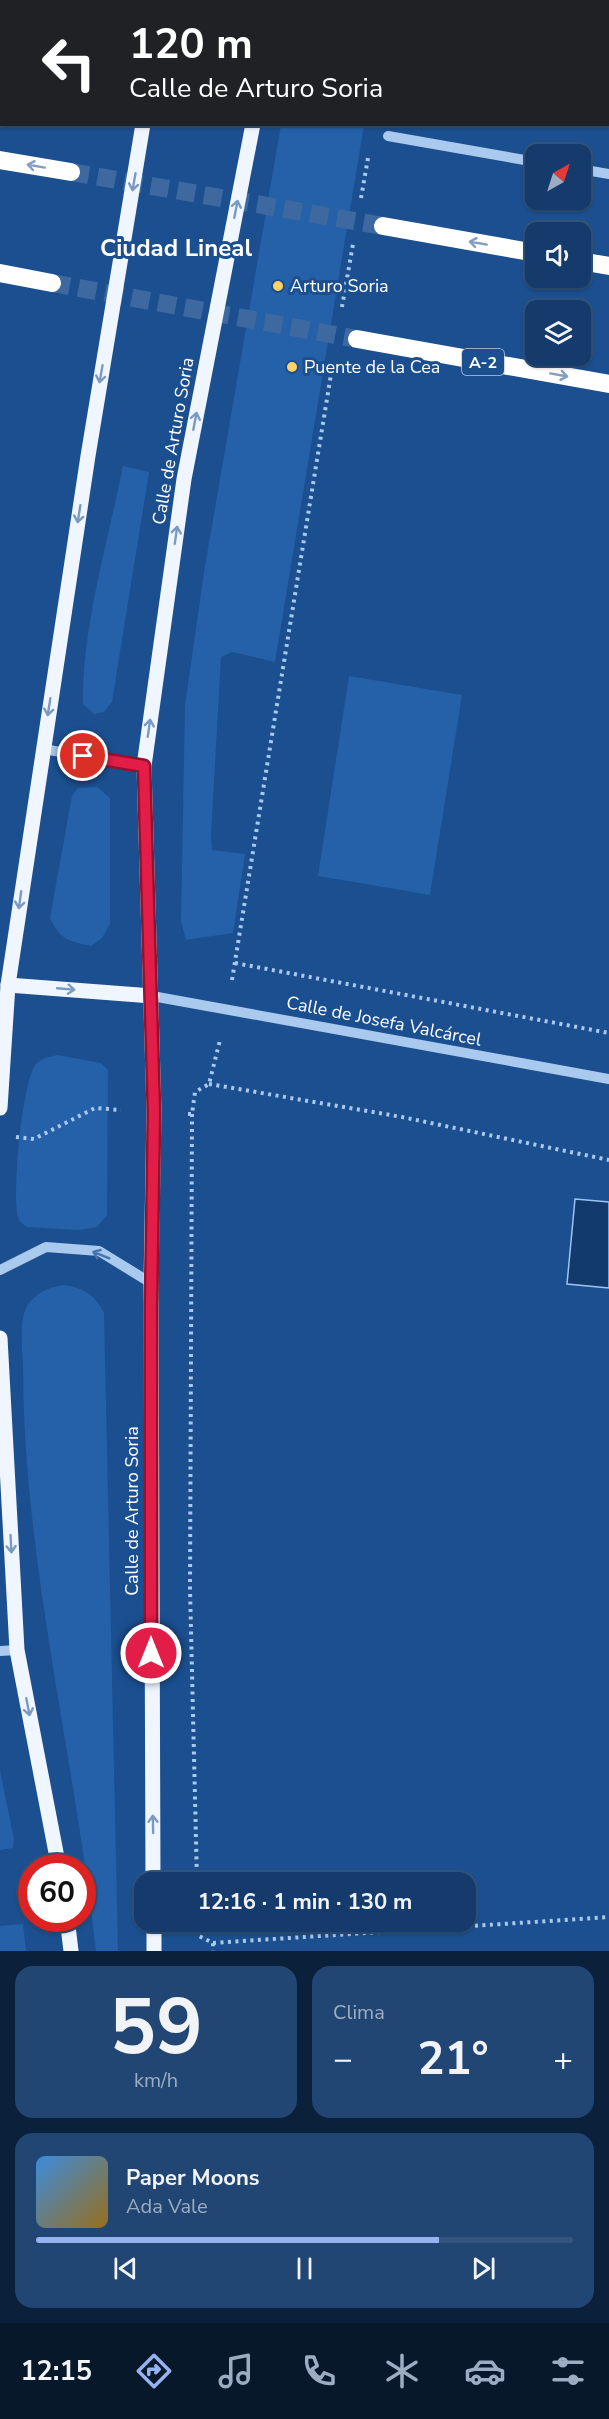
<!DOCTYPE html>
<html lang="es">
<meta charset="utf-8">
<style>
body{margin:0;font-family:"Nunito Sans",sans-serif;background:#214673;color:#f1f3f6;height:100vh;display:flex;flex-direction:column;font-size:22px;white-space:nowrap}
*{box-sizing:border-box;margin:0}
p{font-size:20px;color:#9dadc1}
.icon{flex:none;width:33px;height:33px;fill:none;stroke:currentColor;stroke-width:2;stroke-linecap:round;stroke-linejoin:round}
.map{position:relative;height:1951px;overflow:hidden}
.details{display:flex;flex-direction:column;gap:15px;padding:15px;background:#0b203b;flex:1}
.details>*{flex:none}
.banner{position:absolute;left:0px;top:0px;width:609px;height:126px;box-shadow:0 2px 4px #0004,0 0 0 2px #33557e;background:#202124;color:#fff;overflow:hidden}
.needle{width:39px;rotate:39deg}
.controls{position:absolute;left:525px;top:144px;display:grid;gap:12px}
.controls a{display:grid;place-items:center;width:66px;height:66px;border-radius:12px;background:#143b6b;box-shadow:0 2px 4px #0004,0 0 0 2px #33557e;font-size:30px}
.speed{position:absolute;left:18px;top:1854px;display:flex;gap:12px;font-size:30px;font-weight:700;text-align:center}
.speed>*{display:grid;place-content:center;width:78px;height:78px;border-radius:50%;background:#143b6b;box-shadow:0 2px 4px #0004,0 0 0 2px #33557e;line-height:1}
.speed .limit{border:9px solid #d22;background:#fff;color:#111}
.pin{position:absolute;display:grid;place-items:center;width:51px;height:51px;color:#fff;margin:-26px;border:3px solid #fff;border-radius:50%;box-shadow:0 2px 6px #0007}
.me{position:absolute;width:66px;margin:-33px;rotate:0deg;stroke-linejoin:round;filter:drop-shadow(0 0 4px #0008)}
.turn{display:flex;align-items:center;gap:21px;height:126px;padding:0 30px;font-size:27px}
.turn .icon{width:78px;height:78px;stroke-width:2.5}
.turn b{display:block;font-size:42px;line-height:51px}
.big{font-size:45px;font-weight:700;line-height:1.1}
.details .tile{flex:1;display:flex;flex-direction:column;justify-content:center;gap:9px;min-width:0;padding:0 21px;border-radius:18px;background:#214673}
.details .dial{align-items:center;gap:0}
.dial b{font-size:78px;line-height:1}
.song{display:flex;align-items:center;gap:18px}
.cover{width:72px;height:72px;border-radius:9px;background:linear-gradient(135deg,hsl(210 70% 55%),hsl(40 70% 35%))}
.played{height:6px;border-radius:3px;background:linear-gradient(90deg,#95b2f1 75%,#33557e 75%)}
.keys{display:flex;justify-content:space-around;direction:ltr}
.heat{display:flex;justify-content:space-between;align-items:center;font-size:33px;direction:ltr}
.details .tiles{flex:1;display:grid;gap:15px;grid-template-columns:1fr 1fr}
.tile:last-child{grid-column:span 2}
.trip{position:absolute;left:134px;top:1872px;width:342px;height:60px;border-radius:18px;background:#143b6b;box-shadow:0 2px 4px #0004,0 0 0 2px #33557e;font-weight:700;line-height:60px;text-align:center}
.dock{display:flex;height:96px;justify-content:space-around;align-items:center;background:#08182b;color:#9dadc1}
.dock .icon{width:42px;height:42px}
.dock .selected{color:#95b2f1}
.dock b{font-size:27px;color:#f1f3f6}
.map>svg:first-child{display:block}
</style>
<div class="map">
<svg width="609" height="1951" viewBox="0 0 609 1951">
<rect width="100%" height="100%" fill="#1b4f8f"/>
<g fill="#2461a8">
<polygon points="281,125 364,125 275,662 232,652 221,657 211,835 212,850 245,854 233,933 186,940 181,921 185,705 204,572"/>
<path d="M123 466 149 472 112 702 104 712 94 714 83 704C82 627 108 541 123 466Z"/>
<polygon points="349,676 462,695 430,895 318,876"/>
<path d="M97 787 110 798V924L102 938 91 946C69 941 60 940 50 918L72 796 78 788Z"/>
<path d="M57 1055 101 1063 108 1070 107 1215 97 1227 79 1230 27 1227C22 1224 20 1222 18 1217 12 1195 22 1080 36 1064 42 1058 49 1057 57 1055Z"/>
<path d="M65 1285C84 1288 96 1296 104 1313L118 1951H96C75 1757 24 1565 23 1369 23 1351 18 1323 27 1306 35 1293 50 1286 65 1285Z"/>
<polygon points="0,1771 14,1839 13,1848 0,1850"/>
<polygon points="23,1924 26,1951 0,1951 0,1926"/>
</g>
<polygon fill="#123a6d" stroke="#9cc4f0" stroke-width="1.5" points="575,1199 609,1202 609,1288 567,1284"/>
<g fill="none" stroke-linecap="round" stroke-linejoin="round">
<g stroke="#3d69a0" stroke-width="18" stroke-dasharray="18 9" stroke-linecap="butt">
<polyline points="71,172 383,226"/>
<polyline points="52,283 357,339"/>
</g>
<g stroke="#a9c9ee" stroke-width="4" stroke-dasharray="3 4.5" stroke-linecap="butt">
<polyline points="394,2 394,0"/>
<polyline points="361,198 368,158"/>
<polyline points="342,307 353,244"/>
<polyline points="235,963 609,1033"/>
<polyline points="232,980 333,362"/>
<polyline points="209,1084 402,1117 609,1160"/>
<polyline points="188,1114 192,1114 195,1092 209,1084 220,1040"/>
<polyline points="192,1114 190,1588 197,1882"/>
<polyline points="16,1137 34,1139 95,1108 121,1110"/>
<polyline points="27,1882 32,1911"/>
<polyline points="197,1922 199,1936 213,1943 213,1951"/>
<polyline points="213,1943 609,1917"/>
</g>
<g stroke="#a9c9ee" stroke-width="10">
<polyline points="0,48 2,48"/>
<polyline points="388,136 536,162"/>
<polyline points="580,169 609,174"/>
<polyline points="43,749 144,766"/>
<polyline points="152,996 609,1079"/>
<polyline points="0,1270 46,1247 99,1251 151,1283"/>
<polyline points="0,1651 17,1650"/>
</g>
<g stroke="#f0f6ff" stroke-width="15">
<polyline points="164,2 164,0"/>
<polyline points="284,2 284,0"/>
<polyline points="8,985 152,996"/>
<polyline points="0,1108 8,985 88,456 143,124"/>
<polyline points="0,1338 17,1650 59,1868"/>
<polyline points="153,1882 151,1283 154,1111 144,766 184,479 253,124"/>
<polyline points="67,1918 71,1951"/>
<polyline points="154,1922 154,1951"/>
</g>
<g stroke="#fff" stroke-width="18">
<polyline points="0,160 71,172"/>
<polyline points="383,226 536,253"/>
<polyline points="580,261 609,266"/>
<polyline points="0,273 52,283"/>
<polyline points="357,339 609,384"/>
</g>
</g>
<defs><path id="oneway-shaft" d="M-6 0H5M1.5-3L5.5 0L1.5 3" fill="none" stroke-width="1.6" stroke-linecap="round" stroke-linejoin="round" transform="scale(1.5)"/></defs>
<g stroke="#829ec1">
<use href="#oneway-shaft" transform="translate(36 166) rotate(-170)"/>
<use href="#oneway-shaft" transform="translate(478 243) rotate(-170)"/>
<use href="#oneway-shaft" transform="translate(559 375) rotate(10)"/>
</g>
<g stroke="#7b9ac1">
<use href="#oneway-shaft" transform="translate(134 182) rotate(100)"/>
<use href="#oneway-shaft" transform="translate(236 209) rotate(-79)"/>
<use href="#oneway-shaft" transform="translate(101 374) rotate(100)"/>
<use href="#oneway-shaft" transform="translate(195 421) rotate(-79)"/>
<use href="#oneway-shaft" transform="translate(79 514) rotate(99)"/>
<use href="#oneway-shaft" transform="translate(176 535) rotate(-82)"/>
<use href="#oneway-shaft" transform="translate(49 707) rotate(99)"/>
<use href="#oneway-shaft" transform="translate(149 728) rotate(-82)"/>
<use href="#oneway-shaft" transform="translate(20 900) rotate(98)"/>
<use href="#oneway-shaft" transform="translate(66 989) rotate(5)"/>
<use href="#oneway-shaft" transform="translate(11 1544) rotate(87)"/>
<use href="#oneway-shaft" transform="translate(28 1707) rotate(79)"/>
<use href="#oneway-shaft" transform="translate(153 1824) rotate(-91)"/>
</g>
<use stroke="#4674ac" href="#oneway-shaft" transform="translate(101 1255) rotate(-158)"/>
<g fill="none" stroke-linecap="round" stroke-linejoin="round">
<g stroke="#92132f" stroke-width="15">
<polyline id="route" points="83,756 144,766 154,1112 151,1306 151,1653"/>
</g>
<use href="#route" stroke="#e11d48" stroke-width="10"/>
</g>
<g fill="#ffd166" stroke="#1b4f8f" stroke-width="2">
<circle cx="278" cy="286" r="6"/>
<circle cx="292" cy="367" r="6"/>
</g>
<g text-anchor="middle" stroke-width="6" stroke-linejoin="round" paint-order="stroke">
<rect fill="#1b4f8f" stroke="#bbcadd" stroke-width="1.5" x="462" y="349" width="42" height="26" rx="4.5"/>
<g font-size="16" font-weight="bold" fill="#fff">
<text x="483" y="368">A-2</text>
</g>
<g font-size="18" fill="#fff" stroke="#1b4f8f" text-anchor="start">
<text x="290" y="292">Arturo Soria</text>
<text x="304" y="373">Puente de la Cea</text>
</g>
<g font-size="18" fill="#fff" stroke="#1b4f8f">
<text transform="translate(173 441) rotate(-80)" y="6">Calle de Arturo Soria</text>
<text transform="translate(384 1021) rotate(11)" y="6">Calle de Josefa Valcárcel</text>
<text transform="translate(132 1511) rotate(-90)" y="6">Calle de Arturo Soria</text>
</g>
<g font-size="24" font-weight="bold" fill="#fff" stroke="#1b4f8f">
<text x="176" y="256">Ciudad Lineal</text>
</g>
</g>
</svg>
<div class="controls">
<a><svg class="needle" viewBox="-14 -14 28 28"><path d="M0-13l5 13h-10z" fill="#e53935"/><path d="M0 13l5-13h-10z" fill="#9dadc1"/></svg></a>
<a><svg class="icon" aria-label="sound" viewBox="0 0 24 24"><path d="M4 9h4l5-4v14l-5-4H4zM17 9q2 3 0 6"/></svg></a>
<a><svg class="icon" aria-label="layers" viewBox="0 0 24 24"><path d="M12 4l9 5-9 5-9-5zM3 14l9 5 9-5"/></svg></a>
</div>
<div class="speed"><div class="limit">60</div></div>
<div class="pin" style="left:83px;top:756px;background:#d93025"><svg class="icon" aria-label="arrive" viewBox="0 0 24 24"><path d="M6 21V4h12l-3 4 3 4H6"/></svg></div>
<svg class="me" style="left:151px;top:1653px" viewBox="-20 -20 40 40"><circle r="17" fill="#e11d48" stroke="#fff" stroke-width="3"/><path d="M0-11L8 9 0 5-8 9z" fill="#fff"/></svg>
<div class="trip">12:16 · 1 min · 130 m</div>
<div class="banner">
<div class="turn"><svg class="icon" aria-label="left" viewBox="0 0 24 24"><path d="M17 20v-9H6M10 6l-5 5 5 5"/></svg><div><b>120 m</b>Calle de Arturo Soria</div></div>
</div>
</div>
<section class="details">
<div class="tiles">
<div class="tile dial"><b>59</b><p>km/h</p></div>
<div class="tile"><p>Clima</p>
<div class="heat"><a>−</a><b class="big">21°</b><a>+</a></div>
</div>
<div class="tile">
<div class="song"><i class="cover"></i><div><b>Paper Moons</b><p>Ada Vale</p></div></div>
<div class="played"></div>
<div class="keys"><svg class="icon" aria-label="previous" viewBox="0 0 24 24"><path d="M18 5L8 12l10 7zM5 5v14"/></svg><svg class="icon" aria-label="pause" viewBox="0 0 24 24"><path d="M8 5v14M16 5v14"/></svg><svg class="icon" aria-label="next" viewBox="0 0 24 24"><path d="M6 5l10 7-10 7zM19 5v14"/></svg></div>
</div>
</div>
</section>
<nav class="dock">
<b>12:15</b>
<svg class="icon selected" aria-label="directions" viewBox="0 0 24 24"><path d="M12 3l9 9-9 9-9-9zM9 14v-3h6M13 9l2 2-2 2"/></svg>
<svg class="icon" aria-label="music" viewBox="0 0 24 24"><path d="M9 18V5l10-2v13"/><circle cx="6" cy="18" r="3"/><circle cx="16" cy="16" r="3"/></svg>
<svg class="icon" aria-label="phone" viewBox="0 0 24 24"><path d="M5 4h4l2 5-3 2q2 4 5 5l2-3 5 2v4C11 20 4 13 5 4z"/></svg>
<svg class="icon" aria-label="climate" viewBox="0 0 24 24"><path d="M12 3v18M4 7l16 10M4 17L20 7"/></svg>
<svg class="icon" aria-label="car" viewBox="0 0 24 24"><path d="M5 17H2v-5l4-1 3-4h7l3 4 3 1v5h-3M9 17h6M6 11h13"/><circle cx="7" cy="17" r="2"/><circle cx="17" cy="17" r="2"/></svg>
<svg class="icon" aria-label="filters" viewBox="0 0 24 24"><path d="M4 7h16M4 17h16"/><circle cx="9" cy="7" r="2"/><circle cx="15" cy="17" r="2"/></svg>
</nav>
